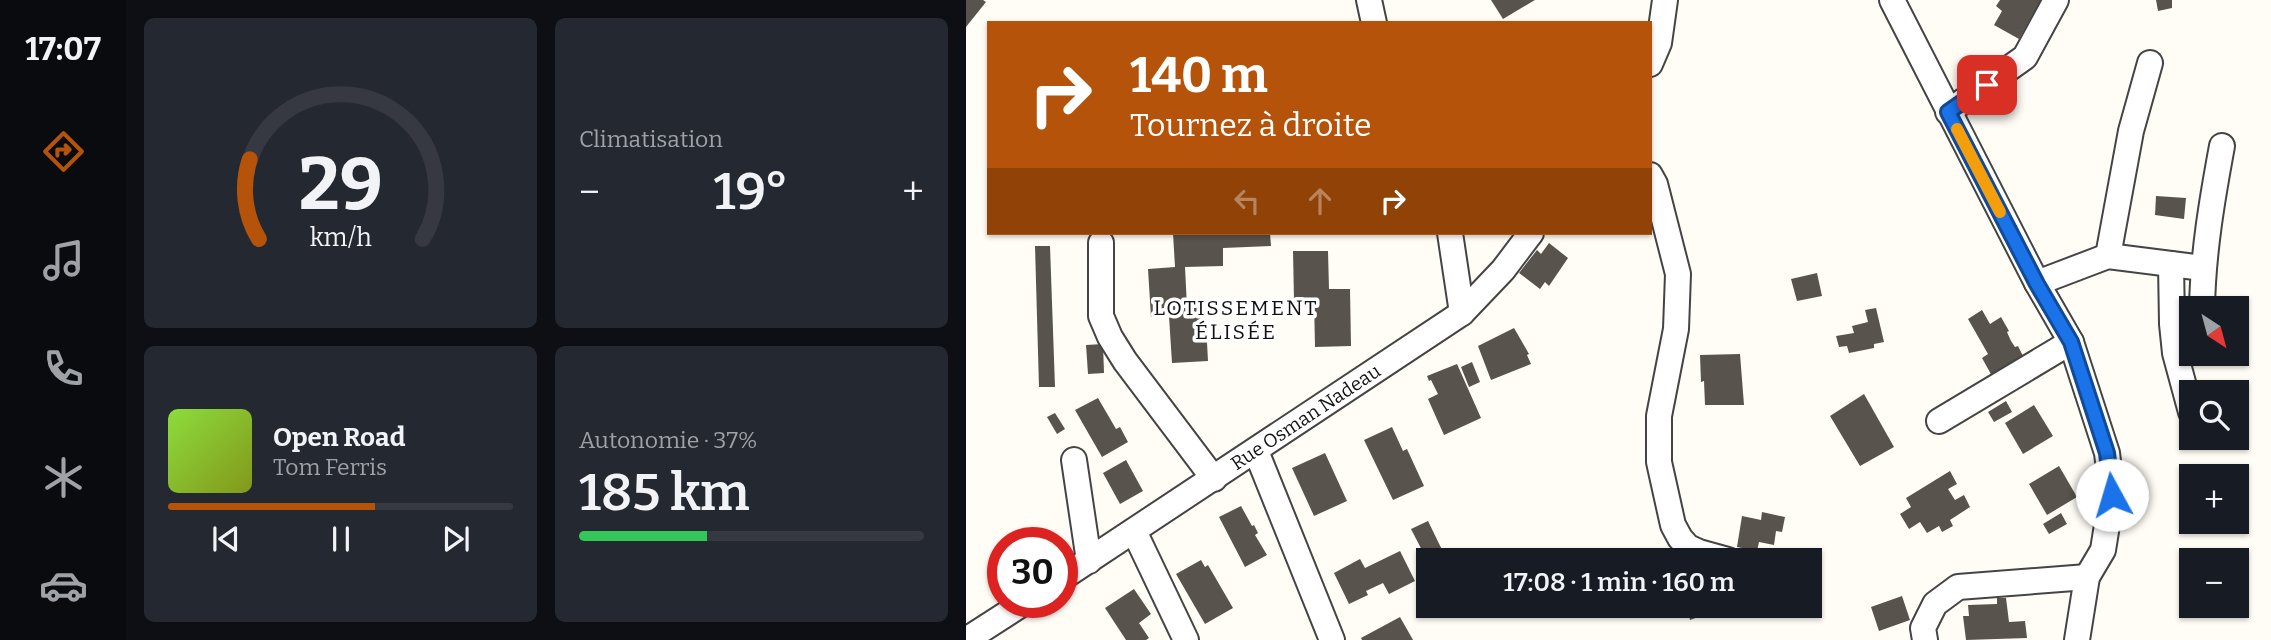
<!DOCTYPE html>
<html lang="fr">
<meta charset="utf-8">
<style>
body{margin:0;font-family:Bitter,serif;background:#242831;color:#f1f3f6;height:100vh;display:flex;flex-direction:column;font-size:26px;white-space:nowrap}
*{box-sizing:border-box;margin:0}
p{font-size:23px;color:#9ea1a6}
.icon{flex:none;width:38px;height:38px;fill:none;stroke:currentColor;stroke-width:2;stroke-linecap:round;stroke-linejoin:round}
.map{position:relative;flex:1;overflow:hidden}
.drawer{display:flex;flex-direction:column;gap:18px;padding:18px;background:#0d0f14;width:840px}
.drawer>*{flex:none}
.top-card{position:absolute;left:21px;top:21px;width:665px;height:214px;border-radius:0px;box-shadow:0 2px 5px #0004;background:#b45309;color:#fff;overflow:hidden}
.needle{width:46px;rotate:144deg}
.tools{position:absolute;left:1213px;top:296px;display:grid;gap:14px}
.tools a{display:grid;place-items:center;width:70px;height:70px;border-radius:0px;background:#171b24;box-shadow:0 2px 5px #0004;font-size:35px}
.speed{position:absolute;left:21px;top:527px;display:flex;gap:14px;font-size:35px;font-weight:700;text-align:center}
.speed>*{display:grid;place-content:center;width:91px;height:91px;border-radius:50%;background:#171b24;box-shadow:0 2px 5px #0004;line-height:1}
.speed .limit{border:10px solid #d22;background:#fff;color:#111}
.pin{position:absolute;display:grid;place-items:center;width:60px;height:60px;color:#fff;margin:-30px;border-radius:14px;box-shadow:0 4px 10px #0006}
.me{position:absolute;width:77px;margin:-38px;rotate:354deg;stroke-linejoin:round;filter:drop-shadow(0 0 5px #0008)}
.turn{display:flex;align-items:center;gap:24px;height:147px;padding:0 28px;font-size:32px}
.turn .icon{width:91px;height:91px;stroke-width:2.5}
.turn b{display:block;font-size:49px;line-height:60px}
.lanes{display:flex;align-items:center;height:66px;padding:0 28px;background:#0003;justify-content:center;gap:35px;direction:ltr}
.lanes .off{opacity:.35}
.big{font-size:52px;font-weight:600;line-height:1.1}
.drawer .widget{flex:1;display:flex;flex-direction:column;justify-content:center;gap:10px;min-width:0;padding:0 24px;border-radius:10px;background:#242831}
.drawer .dial{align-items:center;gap:0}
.dial svg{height:182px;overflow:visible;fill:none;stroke:#363941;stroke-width:7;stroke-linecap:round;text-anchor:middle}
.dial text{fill:#f1f3f6;stroke:none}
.song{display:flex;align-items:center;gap:21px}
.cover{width:84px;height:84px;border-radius:10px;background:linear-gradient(135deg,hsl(90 70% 55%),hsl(70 70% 35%))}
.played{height:7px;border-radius:4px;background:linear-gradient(90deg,#b45309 60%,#363941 60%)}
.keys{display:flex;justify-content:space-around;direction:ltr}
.heat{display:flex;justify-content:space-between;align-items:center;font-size:38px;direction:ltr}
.charge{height:10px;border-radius:5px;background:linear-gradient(90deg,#34c759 37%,#363941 0)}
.drawer .tiles{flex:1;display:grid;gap:18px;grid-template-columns:repeat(2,1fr)}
.trip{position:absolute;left:450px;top:548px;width:406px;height:70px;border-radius:0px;background:#171b24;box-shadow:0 2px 5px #0004;font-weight:600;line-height:70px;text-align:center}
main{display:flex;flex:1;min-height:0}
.menu{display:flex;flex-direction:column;width:126px;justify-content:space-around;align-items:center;background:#090b0e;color:#9ea1a6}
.menu .icon{width:49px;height:49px}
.menu .current{color:#b45309}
.menu b{font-size:32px;color:#f1f3f6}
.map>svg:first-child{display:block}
</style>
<main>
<nav class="menu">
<b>17:07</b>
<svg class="icon current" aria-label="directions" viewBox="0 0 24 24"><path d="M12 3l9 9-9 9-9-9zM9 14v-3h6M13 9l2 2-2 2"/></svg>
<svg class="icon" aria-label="music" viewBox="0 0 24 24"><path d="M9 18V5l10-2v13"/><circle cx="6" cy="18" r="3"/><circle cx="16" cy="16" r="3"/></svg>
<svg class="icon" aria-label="phone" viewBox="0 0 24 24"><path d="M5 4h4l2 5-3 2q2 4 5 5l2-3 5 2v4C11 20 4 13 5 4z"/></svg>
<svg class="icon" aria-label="climate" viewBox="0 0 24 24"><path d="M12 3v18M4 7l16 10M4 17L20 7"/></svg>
<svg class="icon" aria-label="car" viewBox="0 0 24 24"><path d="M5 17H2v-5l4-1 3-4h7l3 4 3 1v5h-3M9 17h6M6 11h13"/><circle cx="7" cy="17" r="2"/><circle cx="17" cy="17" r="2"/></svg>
</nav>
<section class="drawer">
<div class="tiles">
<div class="widget dial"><svg viewBox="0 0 100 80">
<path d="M14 69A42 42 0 1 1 86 69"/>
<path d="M14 69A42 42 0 0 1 10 34" stroke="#b45309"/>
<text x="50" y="56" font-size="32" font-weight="700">29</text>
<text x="50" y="72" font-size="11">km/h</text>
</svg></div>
<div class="widget"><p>Climatisation</p>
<div class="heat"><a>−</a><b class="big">19°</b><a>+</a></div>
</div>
<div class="widget">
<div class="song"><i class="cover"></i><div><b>Open Road</b><p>Tom Ferris</p></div></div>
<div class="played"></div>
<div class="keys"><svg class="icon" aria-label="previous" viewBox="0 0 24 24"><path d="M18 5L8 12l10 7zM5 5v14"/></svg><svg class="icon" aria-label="pause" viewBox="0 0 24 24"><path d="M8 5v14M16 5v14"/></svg><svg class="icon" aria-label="next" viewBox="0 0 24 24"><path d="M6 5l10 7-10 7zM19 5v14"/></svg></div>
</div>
<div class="widget"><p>Autonomie · 37%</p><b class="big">185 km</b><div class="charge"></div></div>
</div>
</section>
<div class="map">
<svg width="1305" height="640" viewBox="0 0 1305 640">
<rect width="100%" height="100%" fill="#fffdf5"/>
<g fill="#59534d">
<polygon points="0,0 17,0 20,2 0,27"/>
<polygon points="525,0 569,0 537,19"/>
<polygon points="1034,0 1075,0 1053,39 1028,25 1036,11 1030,6"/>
<polygon points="1190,0 1206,0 1206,8 1192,11"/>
<polygon points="1190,196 1220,198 1218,219 1189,215"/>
<polygon points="207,233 304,233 305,246 257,248 257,266 219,267 221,307 239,306 242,361 206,363 203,316 185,317 182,269 209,267"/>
<polygon points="583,243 602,258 583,286 579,282 574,289 553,273 571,250 575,254"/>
<polygon points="69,246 84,246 89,387 73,387"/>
<polygon points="327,251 362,251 363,289 384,289 385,346 349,347 348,299 328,300"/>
<polygon points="851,273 856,296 831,301 825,279"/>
<polygon points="910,308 918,342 908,344 908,348 883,353 881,346 873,347 870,336 888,333 886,326 902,322 899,310"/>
<polygon points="1016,310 1024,324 1035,317 1043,331 1041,332 1045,341 1049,347 1052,346 1058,358 1026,376 1016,358 1022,354 1002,319"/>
<polygon points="548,328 563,354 561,355 565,364 525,380 512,346"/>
<polygon points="137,344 138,373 122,374 120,345"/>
<polygon points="774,354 778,405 739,405 738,381 735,382 734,355"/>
<polygon points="506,362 514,382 503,387 495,367"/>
<polygon points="491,364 515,418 478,435 462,399 472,394 465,380 463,381 461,376"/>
<polygon points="898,394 928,447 894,466 864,416"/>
<polygon points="132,398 150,429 154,427 162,442 136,457 109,410"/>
<polygon points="1040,401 1046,412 1028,422 1022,412"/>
<polygon points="1068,405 1087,436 1057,454 1039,423"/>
<polygon points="89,413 99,429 91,434 81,417"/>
<polygon points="426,427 437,451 441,449 458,486 427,500 398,440"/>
<polygon points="359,453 381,501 348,516 326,468"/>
<polygon points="160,460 177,491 154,504 137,473"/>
<polygon points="1093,466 1111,497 1081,515 1063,484"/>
<polygon points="984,471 991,484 982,489 989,500 998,495 1004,507 984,520 987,526 976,532 973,526 961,533 954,522 943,529 934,514 945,507 940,498"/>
<polygon points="275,506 286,526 288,525 292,533 289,535 301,555 279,567 253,517"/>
<polygon points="796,512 819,517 816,532 810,531 808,545 793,542 791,551 771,547 776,516 795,520"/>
<polygon points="1095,513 1101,524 1083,534 1077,524"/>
<polygon points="462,521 481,560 461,560 445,529"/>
<polygon points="434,551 449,581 423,594 417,583 400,591 402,595 383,604 368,573 394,559 399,568"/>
<polygon points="235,560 239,567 242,565 267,608 239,624 210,574"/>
<polygon points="168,589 185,614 173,623 183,638 180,640 160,640 139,608"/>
<polygon points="936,596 944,620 913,631 905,607"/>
<polygon points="1031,598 1040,598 1043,622 1059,621 1061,638 1000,640 997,616 1003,616 1002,605 1031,604"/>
<polygon points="721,606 732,606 735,616 724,620"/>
<polygon points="434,617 447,640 396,640 395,638"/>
</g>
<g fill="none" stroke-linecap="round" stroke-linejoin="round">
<g stroke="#444" stroke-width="28">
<g id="minor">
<polyline points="403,0 408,23"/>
<polyline points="926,0 1071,283 1105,342 1141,453 1146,494 1137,550 1121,577 1111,640"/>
<polyline points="684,64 693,43 699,0"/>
<polyline points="982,112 1059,57 1090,0"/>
<polyline points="684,175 689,184 712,274 710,329 693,416 693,462 707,525 714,538 722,547 733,552 762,560"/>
<polyline points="484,233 496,313"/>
<polyline points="135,243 135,316 144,337 159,361 248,479"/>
<polyline points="1142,256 1165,131 1184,63"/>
<polyline points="1205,264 1206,324 1209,353 1225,412"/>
<polyline points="1071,283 1142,256 1237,268"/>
<path d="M1236 308C1237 253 1246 200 1256 146"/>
<polyline points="973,421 1105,342"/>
<polyline points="290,451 366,640"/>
<polyline points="108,460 123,561"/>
<polyline points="168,531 220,640"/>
<path id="s1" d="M96 578 496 313 537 270 565 233"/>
<polyline points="0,640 59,602"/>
<polyline points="959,640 957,628 969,604 992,587 1121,577"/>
</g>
</g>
<use href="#minor" stroke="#fff" stroke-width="24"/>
</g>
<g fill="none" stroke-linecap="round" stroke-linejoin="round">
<g stroke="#114b97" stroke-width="18">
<polyline id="route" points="1021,85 982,112 1071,284 1105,342 1141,453 1146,495"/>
</g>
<use href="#route" stroke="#1a73e8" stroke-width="12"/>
<polyline stroke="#f59e0b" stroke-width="12" points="991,129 1034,212"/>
</g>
<g text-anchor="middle" stroke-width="7" stroke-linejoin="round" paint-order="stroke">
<g font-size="19" fill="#111" stroke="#fff">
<text dy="7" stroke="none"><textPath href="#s1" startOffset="292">Rue Osman Nadeau</textPath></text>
</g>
<g font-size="21" letter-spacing="2" fill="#111" stroke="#fff">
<text x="270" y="315">LOTISSEMENT<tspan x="270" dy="24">ÉLISÉE</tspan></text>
</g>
</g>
</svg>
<div class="tools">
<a><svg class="needle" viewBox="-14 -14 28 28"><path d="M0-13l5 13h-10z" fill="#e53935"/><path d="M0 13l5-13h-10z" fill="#9ea1a6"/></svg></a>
<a><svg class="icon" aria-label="search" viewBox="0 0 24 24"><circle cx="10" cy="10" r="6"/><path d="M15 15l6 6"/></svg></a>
<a>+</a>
<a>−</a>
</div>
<div class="speed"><div class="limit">30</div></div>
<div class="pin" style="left:1021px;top:85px;background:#d93025"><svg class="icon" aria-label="arrive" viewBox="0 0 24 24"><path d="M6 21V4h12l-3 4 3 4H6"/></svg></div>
<svg class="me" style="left:1146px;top:495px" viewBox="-20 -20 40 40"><circle r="19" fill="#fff"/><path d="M0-13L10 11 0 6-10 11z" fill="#1a73e8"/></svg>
<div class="trip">17:08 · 1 min · 160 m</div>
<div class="top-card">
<div class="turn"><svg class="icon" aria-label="right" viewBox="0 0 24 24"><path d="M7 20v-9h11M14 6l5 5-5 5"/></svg><div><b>140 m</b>Tournez à droite</div></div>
<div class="lanes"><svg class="icon off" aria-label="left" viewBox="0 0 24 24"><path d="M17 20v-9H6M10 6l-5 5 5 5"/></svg><svg class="icon off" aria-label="ahead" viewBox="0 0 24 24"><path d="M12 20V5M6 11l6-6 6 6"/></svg><svg class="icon" aria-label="right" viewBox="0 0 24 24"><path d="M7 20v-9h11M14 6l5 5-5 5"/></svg></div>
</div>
</div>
</main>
